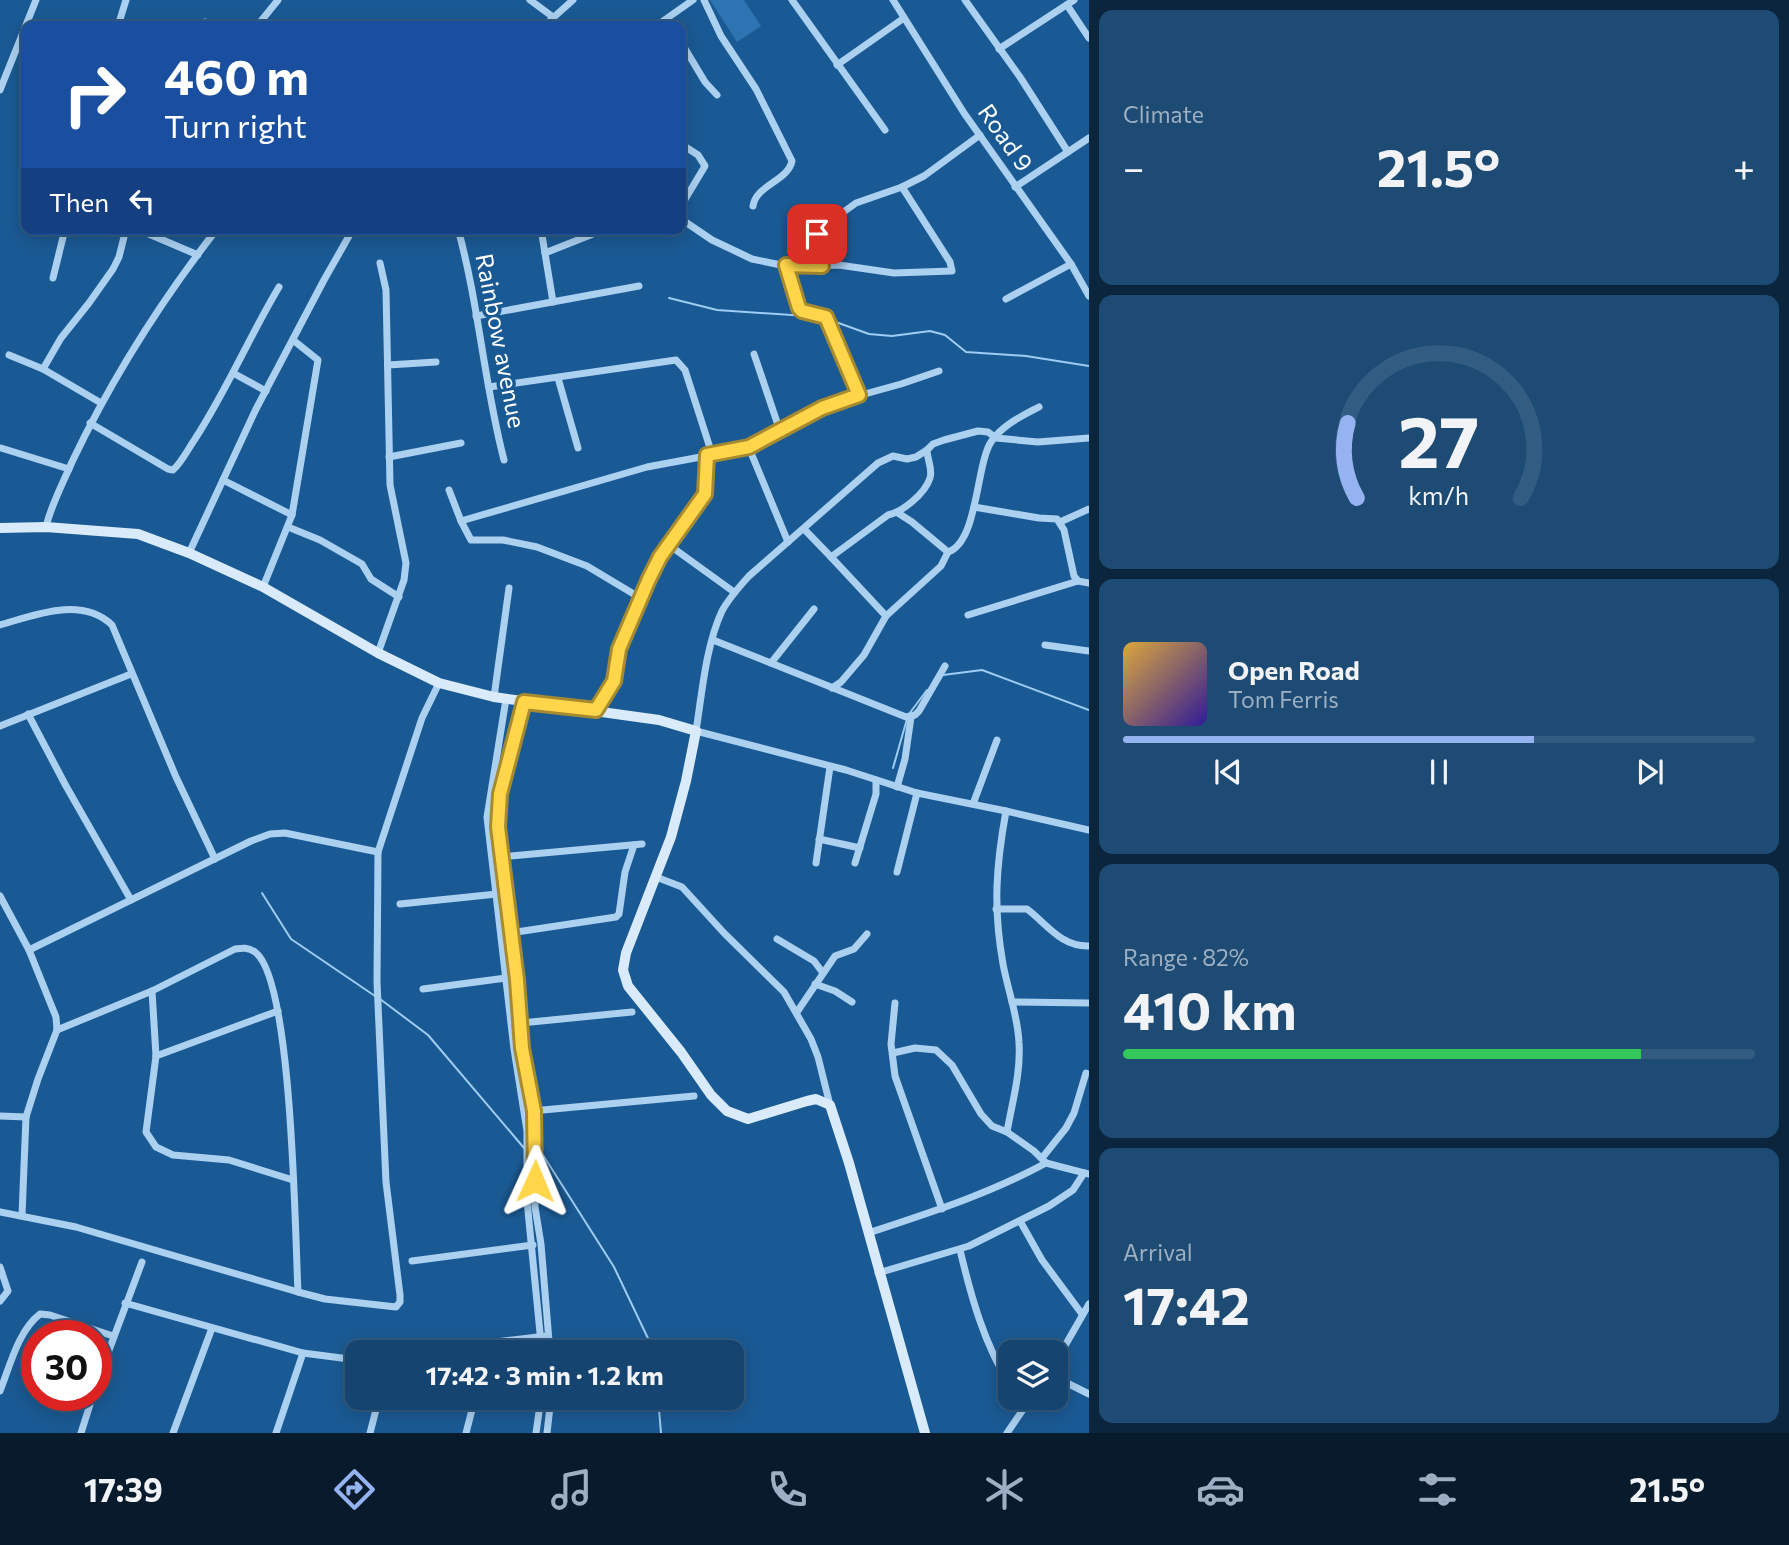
<!DOCTYPE html>
<meta charset="utf-8">
<style>
body{margin:0;font-family:Commissioner,sans-serif;background:#1d4b74;color:#f1f3f6;height:100vh;display:flex;flex-direction:column;font-size:26px;white-space:nowrap}
*{box-sizing:border-box;margin:0}
p{font-size:23px;color:#9db0c3}
.icon{flex:none;width:38px;height:38px;fill:none;stroke:currentColor;stroke-width:2;stroke-linecap:round;stroke-linejoin:round}
.map{position:relative;flex:1;overflow:hidden}
.panel{display:flex;flex-direction:column;gap:10px;padding:10px;background:#0b253d;width:700px}
.panel>*{flex:none}
.hud{position:absolute;left:21px;top:21px;width:665px;height:214px;border-radius:14px;box-shadow:0 4px 18px #0003,0 0 0 2px #335c82;background:#1a4fa0;color:#fff;overflow:hidden}
.tools{position:absolute;left:998px;top:1340px;display:grid;gap:14px}
.tools a{display:grid;place-items:center;width:70px;height:70px;border-radius:14px;background:#14446f;box-shadow:0 4px 18px #0003,0 0 0 2px #335c82;font-size:35px}
.speed{position:absolute;left:21px;top:1320px;display:flex;gap:14px;font-size:35px;font-weight:700;text-align:center}
.speed>*{display:grid;place-content:center;width:91px;height:91px;border-radius:50%;background:#14446f;box-shadow:0 4px 18px #0003,0 0 0 2px #335c82;line-height:1}
.speed .limit{border:10px solid #d22;background:#fff;color:#111}
.pin{position:absolute;display:grid;place-items:center;width:60px;height:60px;color:#fff;margin:-30px;border-radius:14px;box-shadow:0 4px 10px #0006}
.me{position:absolute;width:77px;margin:-38px;rotate:1deg;stroke-linejoin:round;filter:drop-shadow(0 0 5px #0008)}
.turn{display:flex;align-items:center;gap:24px;height:147px;padding:0 28px;font-size:32px}
.turn .icon{width:91px;height:91px;stroke-width:2.5}
.turn b{display:block;font-size:49px;line-height:60px}
.then{display:flex;align-items:center;height:66px;padding:0 28px;background:#0003;gap:14px;font-size:26px}
.big{font-size:52px;font-weight:700;line-height:1.1}
.panel .tile{flex:1;display:flex;flex-direction:column;justify-content:center;gap:10px;min-width:0;padding:0 24px;border-radius:14px;background:#1d4b74}
.panel .dial{align-items:center;gap:0}
.dial svg{height:182px;overflow:visible;fill:none;stroke:#335c82;stroke-width:7;stroke-linecap:round;text-anchor:middle}
.dial text{fill:#f1f3f6;stroke:none}
.song{display:flex;align-items:center;gap:21px}
.cover{width:84px;height:84px;border-radius:10px;background:linear-gradient(135deg,hsl(40 70% 55%),hsl(250 70% 35%))}
.played{height:7px;border-radius:4px;background:linear-gradient(90deg,#95b2f1 65%,#335c82 65%)}
.keys{display:flex;justify-content:space-around;direction:ltr}
.heat{display:flex;justify-content:space-between;align-items:center;font-size:38px;direction:ltr}
.charge{height:10px;border-radius:5px;background:linear-gradient(90deg,#34c759 82%,#335c82 0)}
.trip{position:absolute;left:345px;top:1340px;width:399px;height:70px;border-radius:14px;background:#14446f;box-shadow:0 4px 18px #0003,0 0 0 2px #335c82;font-weight:700;line-height:70px;text-align:center}
.menu{display:flex;height:112px;justify-content:space-around;align-items:center;background:#081b2c;color:#9db0c3}
.menu .icon{width:49px;height:49px}
.menu .active{color:#95b2f1}
.menu b{font-size:32px;color:#f1f3f6}
main{display:flex;flex:1;min-height:0}
.map>svg:first-child{display:block}
</style>
<main>
<div class="map">
<svg width="1089" height="1433" viewBox="0 0 1089 1433">
<rect width="100%" height="100%" fill="#1a5a94"/>
<polygon fill="#2d74b3" points="710,0 744,0 761,26 737,42"/>
<g fill="none" stroke-linecap="round" stroke-linejoin="round">
<g stroke="#9eccf2" stroke-width="2">
<polyline points="669,298 717,310 807,316"/>
<polyline points="833,321 869,334 892,336 930,331 945,335 966,352 1026,356 1089,366"/>
<polyline points="943,675 982,670 1089,710"/>
<polyline points="909,714 927,690"/>
<polyline points="893,768 907,719"/>
<polyline points="262,893 291,939 375,996"/>
<polyline points="380,999 428,1035 524,1148"/>
<polyline points="543,1155 614,1267 655,1353"/>
<polyline points="658,1398 661,1433"/>
</g>
<g stroke="#abd0f0" stroke-width="7">
<polyline points="530,0 553,17"/>
<path d="M704 0 721 36 756 89 792 161C788 181 756 185 753 206"/>
<polyline points="792,0 885,130"/>
<polyline points="893,0 964,113 1071,264 1089,296"/>
<polyline points="965,0 1020,77 1068,152"/>
<polyline points="1067,5 1089,38"/>
<polyline points="118,26 126,0"/>
<polyline points="204,26 205,22"/>
<polyline points="257,26 278,0"/>
<polyline points="544,26 573,0"/>
<polyline points="656,26 693,0"/>
<polyline points="681,42 705,82 717,95"/>
<polyline points="999,49 1074,0"/>
<polyline points="837,65 904,18"/>
<polyline points="0,90 36,0"/>
<polyline points="681,144 698,155 705,166 681,206"/>
<polyline points="1015,187 1089,138"/>
<polyline points="681,219 712,240 752,259 786,266 839,265 894,273 952,271 950,262 902,187"/>
<polyline points="137,229 198,255"/>
<path d="M458 229C479 305 484 384 504 460"/>
<polyline points="541,229 553,302"/>
<polyline points="545,253 598,232"/>
<polyline points="786,266 799,308 802,311 826,317 833,329 859,395"/>
<polyline points="822,266 812,244 813,239 835,218 856,203 902,187 924,176 980,135"/>
<polyline points="53,278 65,229"/>
<polyline points="1006,299 1071,264"/>
<polyline points="476,316 639,286"/>
<polyline points="754,354 780,431"/>
<polyline points="9,355 43,369 101,403"/>
<polyline points="388,365 436,362"/>
<polyline points="43,369 61,338 89,303 113,269 119,257 126,229"/>
<polyline points="233,373 266,391"/>
<polyline points="558,378 578,448"/>
<polyline points="489,387 676,360 685,370 712,454"/>
<path d="M90 423 168 469 173 470C182 462 188 449 195 439 227 390 249 337 279 287"/>
<polyline points="1,448 69,469"/>
<polyline points="749,448 788,542"/>
<path d="M927 450 916 457 907 459 893 456 878 463 749 576C739 587 729 598 722 611 706 645 702 693 696 731L846 770 917 793 1006 811 1089 830"/>
<polyline points="389,457 461,443"/>
<polyline points="223,480 292,515"/>
<polyline points="449,490 461,521 471,540 503,540 537,547 587,566 642,599"/>
<polyline points="974,507 1039,518 1057,519 1064,530 1074,576 1078,581 1089,583"/>
<polyline points="898,513 912,522 948,552"/>
<polyline points="461,521 647,467 749,448 836,402 901,384 939,371"/>
<polyline points="1060,522 1089,509"/>
<path d="M46 527C51 505 63 483 72 462 111 380 161 301 217 229"/>
<polyline points="288,527 320,540 362,564 371,579 399,597"/>
<path d="M804 529 831 557 888 515C902 512 925 494 930 478 933 469 927 459 927 450L933 444 944 440 978 431 988 432 996 438 1038 442 1089 438"/>
<polyline points="669,545 734,592"/>
<polyline points="189,553 256,409 324,280 353,229"/>
<polyline points="831,557 886,616"/>
<polyline points="263,587 292,515 318,360 293,340"/>
<polyline points="968,615 1078,581"/>
<path d="M0 625C35 615 81 596 112 625L176 777 215 859"/>
<polyline points="713,640 906,717 915,715 919,711 945,666"/>
<polyline points="1045,645 1089,651"/>
<polyline points="378,653 404,580 406,563 390,485 386,290 380,263"/>
<polyline points="771,663 814,609"/>
<path d="M832 688 841 682 864 655 886 616 941 566 948 552C978 542 976 465 991 442 1002 425 1022 416 1039 407"/>
<polyline points="494,697 509,588"/>
<polyline points="506,699 487,817 514,1049 527,1131 527,1201 542,1353"/>
<polyline points="524,702 500,794 498,827 517,980 522,1048 534,1111 535,1207 541,1244 550,1353"/>
<polyline points="596,710 614,681 619,649 649,579 660,557 698,507 705,494 707,455"/>
<polyline points="28,714 66,786 131,900"/>
<polyline points="0,726 131,674"/>
<polyline points="897,787 905,759 911,717"/>
<polyline points="973,804 997,740"/>
<path d="M1006 811C996 866 993 908 1003 964 1008 991 1018 1016 1019 1043 1021 1073 1012 1103 1007 1132"/>
<polyline points="819,839 860,848"/>
<polyline points="501,857 642,844"/>
<polyline points="816,863 830,767"/>
<polyline points="855,863 876,794 876,780"/>
<polyline points="897,872 917,793"/>
<polyline points="656,877 682,887 724,933 784,992 811,1039 818,1057 830,1105"/>
<polyline points="0,896 29,950 56,1017 57,1030 38,1079 26,1117 22,1215"/>
<polyline points="400,904 497,894"/>
<path d="M996 909H1027C1047 924 1061 947 1089 946"/>
<polyline points="510,933 616,917 619,914 625,872 634,845"/>
<polyline points="777,939 814,961 823,973"/>
<polyline points="29,950 251,841 270,834 285,833 378,852"/>
<polyline points="815,984 835,991 852,1002"/>
<polyline points="423,989 506,978"/>
<polyline points="152,991 156,1056 146,1132 156,1147 173,1155 229,1160 293,1180"/>
<polyline points="1012,1002 1089,1003"/>
<polyline points="895,1003 891,1044 895,1076 942,1209"/>
<polyline points="797,1012 835,956 854,949 867,934"/>
<polyline points="521,1023 632,1012"/>
<path d="M57 1030 152 991 235 949C242 948 248 947 255 952 293 979 295 1238 298 1292"/>
<polyline points="893,1053 915,1048 936,1050 952,1065 981,1114 992,1126 1007,1132 1034,1151 1046,1163 1089,1174"/>
<polyline points="156,1056 278,1011"/>
<polyline points="532,1111 694,1096"/>
<polyline points="0,1116 26,1117"/>
<polyline points="1042,1158 1066,1128 1074,1113 1086,1073"/>
<polyline points="0,1212 76,1227 298,1292 325,1299 396,1307 400,1302 400,1295 386,1182 377,982 378,852 422,718 439,683"/>
<polyline points="1020,1221 1042,1260 1082,1314"/>
<path d="M868 1233C929 1213 989 1194 1046 1163"/>
<path d="M960 1250C971 1296 984 1344 1010 1385"/>
<polyline points="412,1261 533,1245"/>
<polyline points="0,1267 8,1291 0,1301"/>
<polyline points="878,1273 969,1246 1049,1206 1073,1190 1084,1173"/>
<polyline points="125,1303 303,1353 357,1360"/>
<polyline points="401,1353 546,1336"/>
<polyline points="1055,1363 1089,1304"/>
<polyline points="1055,1377 1089,1394"/>
<polyline points="96,1385 142,1262"/>
<path d="M0 1391C10 1366 18 1331 40 1314L50 1315 113 1336"/>
<polyline points="81,1433 93,1395"/>
<polyline points="173,1433 212,1328"/>
<polyline points="276,1433 303,1353"/>
<polyline points="370,1433 379,1398"/>
<polyline points="466,1433 475,1398"/>
<polyline points="536,1433 541,1398"/>
<polyline points="547,1433 551,1398"/>
<polyline points="1007,1433 1031,1398"/>
</g>
<polyline stroke="#d9ebfb" stroke-width="10" points="0,528 46,527 138,534 189,553 263,587 378,653 439,683 494,697 659,720 696,731 686,781 671,837 626,953 623,970 628,986 681,1052 711,1095 727,1111 748,1119 807,1101 816,1099 830,1105 849,1163 925,1433"/>
</g>
<g fill="none" stroke-linecap="round" stroke-linejoin="round">
<g stroke="#a68a30" stroke-width="18">
<polyline id="route" points="535,1181 534,1111 522,1048 517,980 498,827 500,794 524,702 596,710 614,681 619,649 649,579 660,557 705,494 707,455 749,447 822,408 859,395 826,317 802,311 799,308 786,265 822,266 812,244 817,234"/>
</g>
<use href="#route" stroke="#ffd54a" stroke-width="12"/>
</g>
<g text-anchor="middle" stroke-width="7" stroke-linejoin="round" paint-order="stroke">
<g font-size="24" fill="#fff" stroke="#1a5a94">
<text transform="translate(1005 138) rotate(55)" y="8">Road 9</text>
<text transform="translate(500 341) rotate(79)" y="8">Rainbow avenue</text>
</g>
</g>
</svg>
<div class="tools">
<a><svg class="icon" aria-label="layers" viewBox="0 0 24 24"><path d="M12 4l9 5-9 5-9-5zM3 14l9 5 9-5"/></svg></a>
</div>
<div class="speed"><div class="limit">30</div></div>
<div class="pin" style="left:817px;top:234px;background:#d93025"><svg class="icon" aria-label="arrive" viewBox="0 0 24 24"><path d="M6 21V4h12l-3 4 3 4H6"/></svg></div>
<svg class="me" style="left:535px;top:1181px" viewBox="-20 -20 40 40"><path d="M0-17L14 15 0 8-14 15z" fill="#ffd54a" stroke="#fff" stroke-width="4"/></svg>
<div class="trip">17:42 · 3 min · 1.2 km</div>
<div class="hud">
<div class="turn"><svg class="icon" aria-label="right" viewBox="0 0 24 24"><path d="M7 20v-9h11M14 6l5 5-5 5"/></svg><div><b>460 m</b>Turn right</div></div>
<div class="then">Then<svg class="icon" aria-label="left" viewBox="0 0 24 24"><path d="M17 20v-9H6M10 6l-5 5 5 5"/></svg></div>
</div>
</div>
<section class="panel">
<div class="tile"><p>Climate</p>
<div class="heat"><a>−</a><b class="big">21.5°</b><a>+</a></div>
</div>
<div class="tile dial"><svg viewBox="0 0 100 80">
<path d="M14 69A42 42 0 1 1 86 69"/>
<path d="M14 69A42 42 0 0 1 10 36" stroke="#95b2f1"/>
<text x="50" y="56" font-size="32" font-weight="700">27</text>
<text x="50" y="72" font-size="11">km/h</text>
</svg></div>
<div class="tile">
<div class="song"><i class="cover"></i><div><b>Open Road</b><p>Tom Ferris</p></div></div>
<div class="played"></div>
<div class="keys"><svg class="icon" aria-label="previous" viewBox="0 0 24 24"><path d="M18 5L8 12l10 7zM5 5v14"/></svg><svg class="icon" aria-label="pause" viewBox="0 0 24 24"><path d="M8 5v14M16 5v14"/></svg><svg class="icon" aria-label="next" viewBox="0 0 24 24"><path d="M6 5l10 7-10 7zM19 5v14"/></svg></div>
</div>
<div class="tile"><p>Range · 82%</p><b class="big">410 km</b><div class="charge"></div></div>
<div class="tile"><p>Arrival</p><b class="big">17:42</b></div>
</section>
</main>
<nav class="menu">
<b>17:39</b>
<svg class="icon active" aria-label="directions" viewBox="0 0 24 24"><path d="M12 3l9 9-9 9-9-9zM9 14v-3h6M13 9l2 2-2 2"/></svg>
<svg class="icon" aria-label="music" viewBox="0 0 24 24"><path d="M9 18V5l10-2v13"/><circle cx="6" cy="18" r="3"/><circle cx="16" cy="16" r="3"/></svg>
<svg class="icon" aria-label="phone" viewBox="0 0 24 24"><path d="M5 4h4l2 5-3 2q2 4 5 5l2-3 5 2v4C11 20 4 13 5 4z"/></svg>
<svg class="icon" aria-label="climate" viewBox="0 0 24 24"><path d="M12 3v18M4 7l16 10M4 17L20 7"/></svg>
<svg class="icon" aria-label="car" viewBox="0 0 24 24"><path d="M5 17H2v-5l4-1 3-4h7l3 4 3 1v5h-3M9 17h6M6 11h13"/><circle cx="7" cy="17" r="2"/><circle cx="17" cy="17" r="2"/></svg>
<svg class="icon" aria-label="filters" viewBox="0 0 24 24"><path d="M4 7h16M4 17h16"/><circle cx="9" cy="7" r="2"/><circle cx="15" cy="17" r="2"/></svg>
<b>21.5°</b>
</nav>
